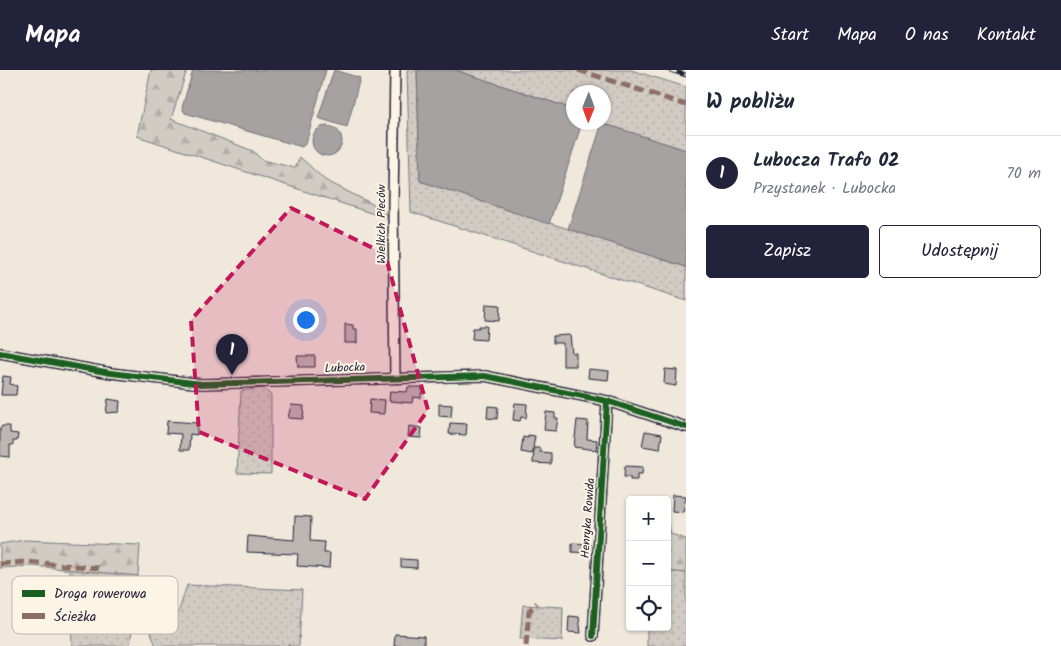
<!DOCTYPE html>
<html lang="pl">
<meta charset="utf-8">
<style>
:root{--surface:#fff;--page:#f6f6f7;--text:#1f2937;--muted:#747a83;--line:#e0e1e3;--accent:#22223b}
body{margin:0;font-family:Kalam,sans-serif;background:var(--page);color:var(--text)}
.controls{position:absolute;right:15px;bottom:15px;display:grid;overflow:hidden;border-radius:5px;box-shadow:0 1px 4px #0004}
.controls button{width:45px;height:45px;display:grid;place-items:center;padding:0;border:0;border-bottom:1px solid var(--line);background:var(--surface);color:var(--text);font:25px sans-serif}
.compass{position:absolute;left:566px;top:15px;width:45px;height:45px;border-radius:50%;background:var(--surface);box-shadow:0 1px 4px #0004;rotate:181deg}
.you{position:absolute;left:305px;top:249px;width:18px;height:18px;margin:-12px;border:4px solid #fff;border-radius:50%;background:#1a73e8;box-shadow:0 0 0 8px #1a73e833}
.badge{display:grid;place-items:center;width:32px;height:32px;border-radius:50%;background:var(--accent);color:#fff;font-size:16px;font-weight:700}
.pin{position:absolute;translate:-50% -41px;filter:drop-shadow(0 1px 2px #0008)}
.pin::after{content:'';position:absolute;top:26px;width:18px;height:15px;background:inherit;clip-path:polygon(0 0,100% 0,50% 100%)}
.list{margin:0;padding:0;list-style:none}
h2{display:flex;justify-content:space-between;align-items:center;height:65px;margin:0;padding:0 20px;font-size:21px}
h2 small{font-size:16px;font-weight:400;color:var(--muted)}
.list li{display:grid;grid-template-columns:32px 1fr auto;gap:15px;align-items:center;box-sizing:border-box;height:75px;padding:0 20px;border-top:1px solid var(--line)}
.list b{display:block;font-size:19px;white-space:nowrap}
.list p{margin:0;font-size:16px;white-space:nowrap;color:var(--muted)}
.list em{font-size:16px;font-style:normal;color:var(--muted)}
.actions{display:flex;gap:10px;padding:15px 20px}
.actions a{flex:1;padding:11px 0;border:1px solid var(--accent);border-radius:5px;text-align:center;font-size:18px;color:var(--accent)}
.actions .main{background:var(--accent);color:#fff}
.icon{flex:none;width:28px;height:28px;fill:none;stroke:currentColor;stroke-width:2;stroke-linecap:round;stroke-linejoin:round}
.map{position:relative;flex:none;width:686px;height:576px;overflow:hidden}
header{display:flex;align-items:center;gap:30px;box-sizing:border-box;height:70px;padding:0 25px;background:var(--accent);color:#fff}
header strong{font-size:24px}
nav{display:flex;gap:28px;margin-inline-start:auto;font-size:18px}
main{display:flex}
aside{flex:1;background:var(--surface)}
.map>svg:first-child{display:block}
.grass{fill:url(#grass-dots);stroke:#7a767f}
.forest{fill:url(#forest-firs);stroke:#7a767f}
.water{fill:#a6a2a2;stroke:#716f79}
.building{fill:#bcb7b3;stroke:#22223b}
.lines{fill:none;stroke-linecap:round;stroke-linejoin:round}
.minor-casing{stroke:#22223b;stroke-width:12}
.minor{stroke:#fcf5e5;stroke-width:9}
.rail-casing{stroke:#22223b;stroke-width:4.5}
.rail{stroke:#fcf5e5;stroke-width:2.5;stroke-dasharray:8;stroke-linecap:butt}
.quiet{stroke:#8d6e63;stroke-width:5;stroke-dasharray:10 5;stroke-linecap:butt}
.cycleway-casing{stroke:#fcf5e5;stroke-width:9}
.cycleway{stroke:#1b5e20;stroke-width:6}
.marked{fill:#c2185b;fill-opacity:0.2;stroke:#c2185b;stroke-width:4;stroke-dasharray:10 6;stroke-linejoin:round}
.labels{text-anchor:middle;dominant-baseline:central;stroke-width:4;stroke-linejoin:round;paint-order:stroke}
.street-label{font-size:12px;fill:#22223b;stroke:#fcf5e5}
.key{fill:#fcf5e5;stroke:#bbb6b2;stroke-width:1}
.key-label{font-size:14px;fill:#22223b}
</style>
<header>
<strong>Mapa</strong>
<nav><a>Start</a><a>Mapa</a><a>O nas</a><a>Kontakt</a></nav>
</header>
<main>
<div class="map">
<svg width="686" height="576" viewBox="0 0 686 576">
<defs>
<pattern id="grass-dots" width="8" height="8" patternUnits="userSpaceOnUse" patternTransform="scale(1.25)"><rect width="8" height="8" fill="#d1cbc3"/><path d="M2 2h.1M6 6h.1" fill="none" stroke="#b3aea8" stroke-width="1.8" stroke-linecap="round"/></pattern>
<pattern id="forest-firs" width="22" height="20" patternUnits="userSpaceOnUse" patternTransform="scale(1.25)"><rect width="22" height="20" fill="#d1cbc3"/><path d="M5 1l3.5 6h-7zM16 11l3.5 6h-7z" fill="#b3aea8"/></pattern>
</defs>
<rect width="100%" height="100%" fill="#efe8db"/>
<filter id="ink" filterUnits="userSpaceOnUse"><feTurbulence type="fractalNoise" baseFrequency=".02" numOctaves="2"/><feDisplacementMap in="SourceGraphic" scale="10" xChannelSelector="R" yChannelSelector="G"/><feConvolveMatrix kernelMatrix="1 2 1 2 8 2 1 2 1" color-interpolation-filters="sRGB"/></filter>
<g filter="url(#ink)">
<!-- grass -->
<g class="grass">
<polygon points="407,0 417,0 420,111 686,197 686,231 411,142"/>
<polygon points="455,0 631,0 686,17 686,80 601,53 604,52 604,22 574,22 573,39"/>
<polygon points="263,318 271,325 271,404 237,403 241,321"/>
<polygon points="70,499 138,506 130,576 72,576"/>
<polygon points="667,501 686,503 686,576 647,576 647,557 667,557"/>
<polygon points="187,515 302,520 299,576 156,576 149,557 176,550"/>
<polygon points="523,535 563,537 562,571 520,569"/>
</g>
<!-- forest -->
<g class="forest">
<polygon points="151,0 187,0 171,49 253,81 262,90 295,98 300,87 325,110 386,141 386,148 137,66"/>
<polygon points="667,455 669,455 671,464 686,469 686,503 667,501"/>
<polygon points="25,470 140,475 138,506 32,496 0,498 0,474"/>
</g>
<!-- water -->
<g class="water">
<polygon points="193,0 326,0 306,73 302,77 185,43 182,38"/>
<polygon points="334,0 360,8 347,57 318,48"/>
<polygon points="417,0 455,0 573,39 574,52 582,53 549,154 420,111"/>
<polygon points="602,53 686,80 686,197 568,159"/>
<circle cx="327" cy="71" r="15"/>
</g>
<!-- building -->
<g class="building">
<polygon points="486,234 500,235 499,251 485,250"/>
<polygon points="345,254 353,255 353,259 357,259 357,273 345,273"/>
<polygon points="479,256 487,256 486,270 472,269 473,258 479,258"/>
<polygon points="570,265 572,283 576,283 576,296 563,296 563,273 553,273 553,266"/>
<polygon points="297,286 315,286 315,297 298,297"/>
<polygon points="589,299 609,301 608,310 588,308"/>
<polygon points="665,299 677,300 676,316 664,314"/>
<polygon points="3,306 11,307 10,314 17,316 16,325 1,325"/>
<polygon points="408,317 422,317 421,328 413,327 412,333 389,331 390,321 407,322"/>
<polygon points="108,329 120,331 119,342 106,343"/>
<polygon points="370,329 385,330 384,344 369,343"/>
<polygon points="515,333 527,334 526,348 521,347 520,351 513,350"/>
<polygon points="439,334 452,335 451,347 439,346"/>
<polygon points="291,335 304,336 303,349 288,348"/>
<polygon points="488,336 498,337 497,349 487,348"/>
<polygon points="546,342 555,343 555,348 558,348 556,361 544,360"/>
<polygon points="577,350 588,351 587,369 597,370 596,380 574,377"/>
<polygon points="167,351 197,353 197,365 190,364 189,380 180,380 181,364 166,363"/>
<polygon points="450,353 467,354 466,365 449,364"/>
<polygon points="2,356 10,356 10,363 18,364 17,371 13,371 13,375 10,375 10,387 0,386 0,359"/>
<polygon points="409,356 422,358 421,368 408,367"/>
<polygon points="645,361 662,364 660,379 642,376"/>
<polygon points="528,365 535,366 532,384 521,382 523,367 528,368"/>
<polygon points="534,378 540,378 540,382 551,383 551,394 533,393"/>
<polygon points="625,396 643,397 642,404 637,404 637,410 630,410 630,407 624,407"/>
<polygon points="673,425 686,426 683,442 672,441"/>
<polygon points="295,446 311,447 310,471 325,472 324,483 330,483 329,498 297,496 298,484 247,482 248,466 294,470"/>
<polygon points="572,473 590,474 589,483 572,482"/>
<polygon points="401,489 417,490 417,498 401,497"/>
<polygon points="569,546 579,547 581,563 568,562"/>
<polygon points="395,564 424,566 424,576 394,576"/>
</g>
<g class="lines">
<!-- minor casing -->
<g class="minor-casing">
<g id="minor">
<polyline points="0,283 111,303 202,314 485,306 607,331 686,357"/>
<polyline points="395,307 393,135 395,0"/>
<polyline points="593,566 607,331"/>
</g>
</g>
<!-- minor -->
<use href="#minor" class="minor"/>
<!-- rail casing -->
<g class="rail-casing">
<polyline id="rail" points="669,0 686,5"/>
</g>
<!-- rail -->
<use href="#rail" class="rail"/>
<!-- quiet -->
<g class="quiet">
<polyline points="578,0 686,35"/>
<polyline points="0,494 26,492 99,498"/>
<polyline points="287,575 288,576"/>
<polyline points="526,576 529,541 537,533"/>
</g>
<!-- cycleway casing -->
<g class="cycleway-casing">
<g id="cycleway">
<polyline points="0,283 111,303 202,314 485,306 607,331 686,357"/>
<polyline points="593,566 607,331"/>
</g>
</g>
<!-- cycleway -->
<use href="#cycleway" class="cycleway"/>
</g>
</g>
<!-- marked area -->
<path class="marked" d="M291,138L385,184L428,340L365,429L199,362L191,250Z"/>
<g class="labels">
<!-- street labels -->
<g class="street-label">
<text transform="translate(381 154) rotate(-90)">Wielkich Pieców</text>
<text transform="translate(345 298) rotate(-2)">Lubocka</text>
<text transform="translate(588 448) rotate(-86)">Henryka Rowida</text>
</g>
</g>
<!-- legend -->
<rect x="12" y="506" width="166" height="58" rx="8" class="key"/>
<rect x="22" y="520" width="23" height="7" fill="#1b5e20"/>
<rect x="22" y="543" width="23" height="6" fill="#8d6e63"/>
<g class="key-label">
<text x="54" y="528">Droga rowerowa</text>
<text x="54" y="551">Ścieżka</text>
</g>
</svg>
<div class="controls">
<button>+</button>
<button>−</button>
<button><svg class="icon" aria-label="locate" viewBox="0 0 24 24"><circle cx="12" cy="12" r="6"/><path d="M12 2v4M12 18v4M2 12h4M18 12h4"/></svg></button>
</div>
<svg class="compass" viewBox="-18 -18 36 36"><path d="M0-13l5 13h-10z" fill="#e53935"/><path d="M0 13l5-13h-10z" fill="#747a83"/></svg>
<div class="you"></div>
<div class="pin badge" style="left:232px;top:305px">1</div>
</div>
<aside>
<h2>W pobliżu<small></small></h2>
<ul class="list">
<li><span class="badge">1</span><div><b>Lubocza Trafo 02</b><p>Przystanek · Lubocka</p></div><em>70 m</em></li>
</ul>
<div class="actions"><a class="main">Zapisz</a><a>Udostępnij</a></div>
</aside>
</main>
